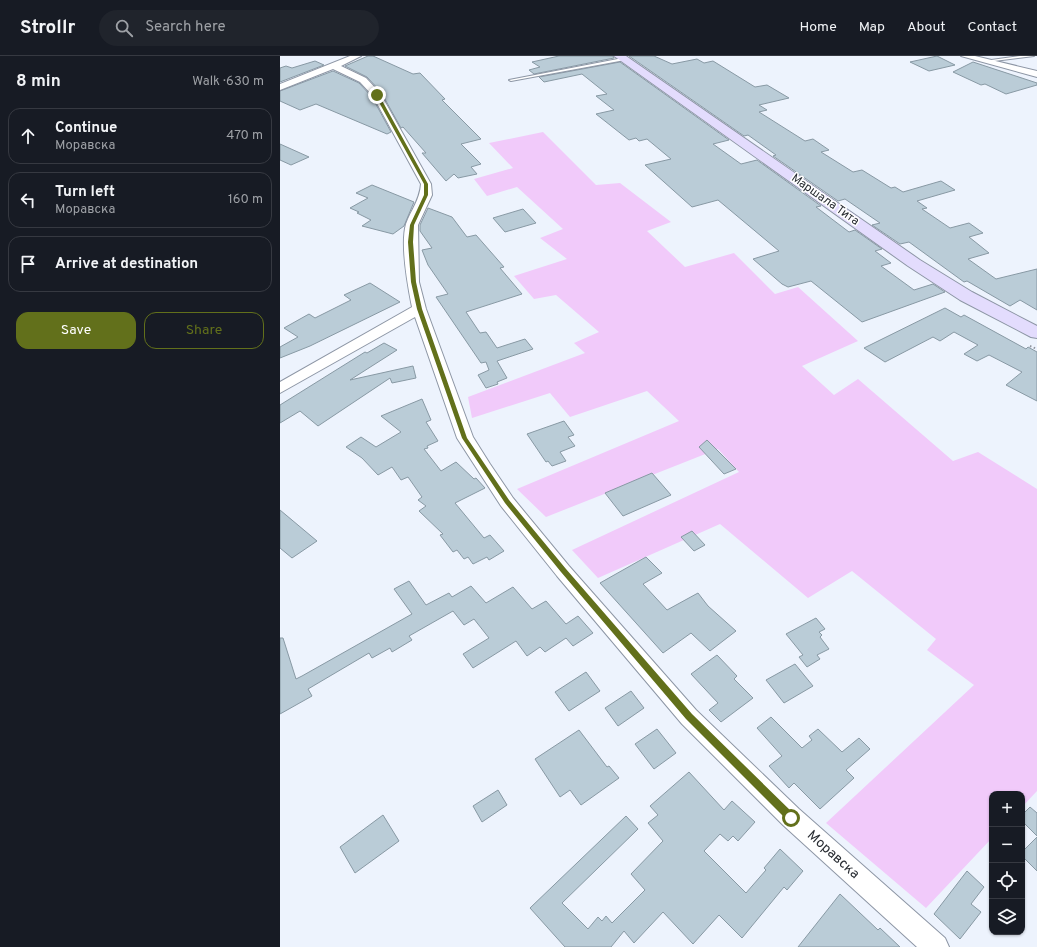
<!DOCTYPE html>
<meta charset="utf-8">
<style>
:root{--surface:#171b24;--page:#20242c;--text:#f1f3f6;--muted:#9ea1a6;--line:#363941;--accent:#62701b}
body{margin:0;font-family:Overpass,sans-serif;background:var(--page);color:var(--text)}
.controls{position:absolute;right:12px;bottom:12px;display:grid;overflow:hidden;border-radius:8px;box-shadow:0 1px 3px #0004}
.controls button{width:36px;height:36px;display:grid;place-items:center;padding:0;border:0;border-bottom:1px solid var(--line);background:var(--surface);color:var(--text);font:20px sans-serif}
.stop{position:absolute;width:12px;height:12px;margin:-9px;border:3px solid #62701b;border-radius:50%;background:#fff}
.stop.end{background:#62701b;border-color:#fff;box-shadow:0 1px 4px #0008}
.list{margin:0;padding:0;list-style:none}
h2{display:flex;justify-content:space-between;align-items:center;height:52px;margin:0;padding:0 16px;font-size:17px}
h2 small{font-size:13px;font-weight:400;color:var(--muted)}
.list li{display:grid;grid-template-columns:26px 1fr auto;gap:12px;align-items:center;box-sizing:border-box;height:56px;margin:0 8px 8px;padding:0 8px;border:1px solid var(--line);border-radius:12px}
.list b{display:block;font-size:15px;white-space:nowrap}
.list p{margin:0;font-size:13px;white-space:nowrap;color:var(--muted)}
.list em{font-size:13px;font-style:normal;color:var(--muted)}
.actions{display:flex;gap:8px;padding:12px 16px}
.actions a{flex:1;padding:9px 0;border:1px solid var(--accent);border-radius:12px;text-align:center;font-size:14px;color:var(--accent)}
.actions .main{background:var(--accent);color:#fff}
.icon{flex:none;width:22px;height:22px;fill:none;stroke:currentColor;stroke-width:2;stroke-linecap:round;stroke-linejoin:round}
.map{position:relative;flex:none;width:757px;height:891px;overflow:hidden}
header{display:flex;align-items:center;gap:24px;box-sizing:border-box;height:56px;padding:0 20px;background:var(--surface);border-bottom:1px solid var(--line)}
header strong{font-size:19px}
nav{display:flex;gap:22px;margin-inline-start:auto;font-size:14px}
.search{width:280px;height:36px;background:var(--page);display:flex;align-items:center;gap:10px;box-sizing:border-box;padding:0 14px;border-radius:22px;color:var(--muted);font-size:15px}
main{display:flex}
aside{flex:1;background:var(--surface)}
.map>svg:first-child{display:block}
.green{fill:#f1cafa}
.building{fill:#baccd7;stroke:#8899a4}
.lines{fill:none;stroke-linecap:round;stroke-linejoin:round}
.service-casing{stroke:#8d96a5;stroke-width:2}
.minor-casing{stroke:#8d96a5;stroke-width:2}
.secondary-casing{stroke:#8d96a5;stroke-width:2}
.path{stroke:#8f949d;stroke-width:2;stroke-dasharray:1.5 2.5;stroke-linecap:butt}
.service{fill:#fff;fill-rule:evenodd}
.minor{fill:#fff;fill-rule:evenodd}
.secondary{fill:#e3dcfd;fill-rule:evenodd}
.route{fill:#62701b}
.labels{text-anchor:middle;dominant-baseline:central;stroke-width:3;stroke-linejoin:round;paint-order:stroke}
.far-street-label{font-size:12px;fill:#292d33;stroke:#fff}
.street-label{font-size:14px;fill:#292d33;stroke:#fff}
</style>
<header>
<strong>Strollr</strong>
<div class="search"><svg class="icon" aria-label="search" viewBox="0 0 24 24"><circle cx="10" cy="10" r="6"/><path d="M15 15l6 6"/></svg>Search here</div>
<nav><a>Home</a><a>Map</a><a>About</a><a>Contact</a></nav>
</header>
<main>
<aside>
<h2>8 min<small>Walk · 630 m</small></h2>
<ul class="list">
<li><svg class="icon" aria-label="ahead" viewBox="0 0 24 24"><path d="M12 20V5M6 11l6-6 6 6"/></svg><div><b>Continue</b><p>Моравска</p></div><em>470 m</em></li>
<li><svg class="icon" aria-label="left" viewBox="0 0 24 24"><path d="M17 20v-9H6M10 6l-5 5 5 5"/></svg><div><b>Turn left</b><p>Моравска</p></div><em>160 m</em></li>
<li><svg class="icon" aria-label="arrive" viewBox="0 0 24 24"><path d="M6 21V4h12l-3 4 3 4H6"/></svg><div><b>Arrive at destination</b></div></li>
</ul>
<div class="actions"><a class="main">Save</a><a>Share</a></div>
</aside>
<div class="map">
<svg width="757" height="891" viewBox="0 0 757 891">
<rect width="100%" height="100%" fill="#edf3fd"/>
<!-- green -->
<polygon class="green" points="263,76 316,129 340,127 391,166 367,175 405,211 454,197 495,238 518,231 578,285 522,310 554,339 578,323 673,405 698,396 757,433 757,735 742,751 742,738 712,738 712,782 646,852 546,767 694,629 647,594 656,583 572,515 528,542 440,468 318,522 292,494 459,416 438,393 266,461 237,433 399,365 367,335 290,361 270,337 192,362 188,341 305,297 294,287 319,276 276,239 254,243 234,220 287,203 260,182 283,173 237,131 207,140 194,123 233,112 209,87"/>
<!-- building -->
<g class="building">
<polygon points="88,0 93,0 133,18 140,17 165,43 162,44 201,83 181,88 201,108 191,111 197,118 178,122 174,118 166,125 142,97 146,97 123,71 121,72 101,36 87,21 65,10"/>
<polygon points="279,0 333,0 334,2 254,18 249,14 260,11 252,6"/>
<polygon points="349,0 374,0 392,8 417,3 424,7 433,5 475,31 487,29 509,42 479,49 487,54 479,56 525,85 533,83 549,94 541,96 573,116 582,114 611,132 615,131 623,136 661,125 675,134 637,145 647,152 642,153 670,172 689,167 703,177 689,181 709,197 688,203 716,223 757,213 757,254 740,244 730,250 687,225 684,226 629,186 620,188 592,169 600,167 565,143 558,145 493,100 496,99 468,79 464,80"/>
<polygon points="657,0 675,9 649,15 630,6"/>
<polygon points="35,5 44,9 0,26 0,12 6,10 12,12"/>
<polygon points="340,6 449,84 433,88 461,108 477,104 541,150 536,151 569,176 575,174 602,193 595,195 611,207 601,210 634,234 653,228 665,236 582,266 531,225 508,231 502,228 473,203 499,195 438,144 412,151 365,109 391,103 367,83 359,85 356,82 349,84 316,58 334,54 316,40 327,38 302,18 264,26 259,21"/>
<polygon points="693,6 757,27 757,29 726,38 705,28 701,29 673,16"/>
<polygon points="53,15 79,27 92,41 111,76 107,78 36,48 20,54 0,45 0,35"/>
<polygon points="0,88 29,101 11,109 0,104"/>
<polygon points="92,129 134,146 124,170 113,178 82,170 91,164 77,157 79,156 70,152 88,142 76,137"/>
<polygon points="148,152 172,161 187,181 196,179 224,211 220,212 242,238 186,256 200,277 206,276 217,292 245,283 253,293 217,305 227,322 217,326 218,328 206,332 198,319 209,314 206,306 201,307 156,241 168,238 148,209 142,194 152,192 140,175 140,169"/>
<polygon points="243,153 256,167 225,176 213,162"/>
<polygon points="90,227 120,246 30,290 0,302 0,291 18,281 4,272 29,258 35,262 71,244 64,239"/>
<polygon points="665,252 681,261 684,259 746,293 748,291 757,296 757,345 726,329 742,316 709,299 697,305 684,298 698,289 674,276 660,285 653,281 605,306 584,292"/>
<polygon points="104,287 117,294 70,324 133,310 136,322 112,327 110,322 38,370 20,355 0,367 0,349 85,296 87,297"/>
<polygon points="142,343 151,364 146,366 158,385 147,390 148,392 144,393 161,415 176,406 194,423 196,422 205,432 175,447 204,482 210,479 224,495 209,504 207,501 193,508 188,501 184,503 177,494 173,496 160,479 163,478 139,455 146,450 138,444 142,441 128,421 121,424 112,411 98,419 82,402 66,391 81,381 96,391 121,376 101,360"/>
<polygon points="284,365 294,379 288,381 295,390 280,396 286,405 272,410 268,405 266,406 247,378"/>
<polygon points="427,384 456,413 444,418 419,391"/>
<polygon points="372,417 391,439 343,460 325,437"/>
<polygon points="0,454 37,485 12,502 0,492"/>
<polygon points="412,475 425,489 414,495 401,481"/>
<polygon points="366,501 382,517 363,528 387,554 418,537 428,550 456,575 430,595 411,577 383,597 320,527"/>
<polygon points="129,525 146,549 169,537 172,541 191,530 206,547 233,531 252,553 266,545 286,568 298,560 313,577 293,590 286,582 265,596 260,591 247,600 236,585 193,612 183,598 209,582 194,563 184,569 173,555 129,580 132,584 112,596 110,592 92,602 89,597 28,633 32,640 0,658 0,582 3,582 16,623 22,620 132,558 114,533"/>
<polygon points="536,562 545,573 539,576 542,579 540,581 549,593 537,599 540,603 527,611 519,601 523,599 506,578"/>
<polygon points="437,599 457,620 454,623 473,642 441,666 429,654 438,647 411,618"/>
<polygon points="515,608 533,630 504,647 486,624"/>
<polygon points="306,616 320,635 289,655 275,636"/>
<polygon points="351,635 364,652 338,670 325,652"/>
<polygon points="491,661 522,692 532,684 529,680 538,673 562,696 579,682 590,693 566,714 574,722 540,753 514,727 509,732 489,710 502,700 477,672"/>
<polygon points="377,673 396,697 374,713 355,688"/>
<polygon points="299,674 327,711 329,710 339,722 301,749 290,734 280,741 255,703"/>
<polygon points="409,716 444,754 452,745 475,766 458,785 453,780 448,785 440,778 424,795 466,837 486,814 484,812 500,793 523,815 507,834 504,831 462,882 439,859 413,888 383,856 354,887 344,875 331,891 285,891 250,852 346,760 358,773 282,847 308,873 318,861 322,865 326,860 332,867 365,834 351,818 383,785 368,767 378,759 370,750"/>
<polygon points="218,734 227,749 202,766 193,750"/>
<polygon points="750,751 757,757 757,780 742,765 742,759"/>
<polygon points="103,759 119,785 75,817 60,791"/>
<polygon points="757,781 757,815 742,800 742,796"/>
<polygon points="687,815 704,831 691,848 701,856 680,883 654,858"/>
<polygon points="560,838 598,874 600,872 620,891 518,891"/>
</g>
<g class="lines">
<!-- service casing -->
<g class="service-casing">
<g id="service">
<polygon points="740,0 754,0 706,6 704,5"/>
<polygon points="343,2 345,4 231,25 229,24"/>
</g>
</g>
<!-- minor casing -->
<g class="minor-casing">
<g id="minor">
<path d="M70,0H81L61,10L86,22L100,37L151,128L152,139L138,169L139,226L146,253L193,381L210,408L233,442L289,510L416,654L519,753L665,882L669,891H637L503,769L402,668L277,520L221,450L177,382L135,261L0,337V326L132,251C128,231 120,189 126,168C131,154 140,144 141,128L93,40L80,26L53,13L0,34V28Z"/>
<polygon points="681,0 695,0 757,15 757,21"/>
</g>
</g>
<!-- secondary casing -->
<g class="secondary-casing">
<polygon id="secondary" points="334,0 346,0 640,204 692,236 757,270 757,282 751,281 680,244 628,210"/>
</g>
<!-- path -->
<polyline class="path" points="750,290 757,293"/>
<!-- service -->
<use href="#service" class="service"/>
<!-- minor -->
<use href="#minor" class="minor"/>
<!-- secondary -->
<use href="#secondary" class="secondary"/>
</g>
<!-- route -->
<polygon class="route" points="95,39 99,39 148,128 148,139 134,169 133,186 136,226 142,253 187,382 229,444 286,513 412,658 514,758 514,765 508,765 406,663 281,516 225,447 182,382 137,253 131,226 128,186 130,169 144,139 144,128"/>
<g class="labels">
<!-- far-street labels -->
<g class="far-street-label">
<text transform="translate(545 144) rotate(35)">Маршала Тита</text>
</g>
<!-- street labels -->
<g class="street-label">
<text transform="translate(553 799) rotate(42)">Моравска</text>
</g>
</g>
</svg>
<div class="controls">
<button>+</button>
<button>−</button>
<button><svg class="icon" aria-label="locate" viewBox="0 0 24 24"><circle cx="12" cy="12" r="6"/><path d="M12 2v4M12 18v4M2 12h4M18 12h4"/></svg></button>
<button><svg class="icon" aria-label="layers" viewBox="0 0 24 24"><path d="M12 4l9 5-9 5-9-5zM3 14l9 5 9-5"/></svg></button>
</div>
<div class="stop" style="left:511px;top:762px"></div>
<div class="stop end" style="left:97px;top:39px"></div>
</div>
</main>
